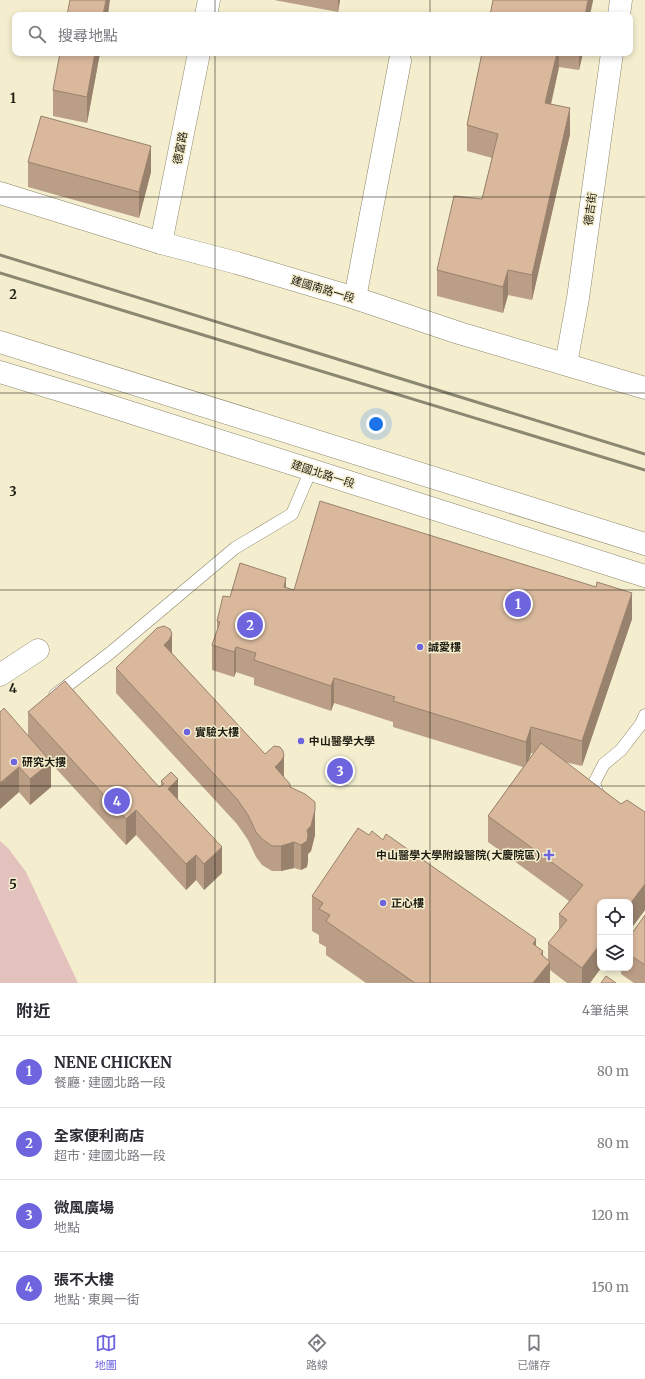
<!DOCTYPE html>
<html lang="zh-TW">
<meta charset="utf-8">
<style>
:root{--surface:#fff;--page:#f7f7f7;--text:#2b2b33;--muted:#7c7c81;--line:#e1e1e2;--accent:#6d64de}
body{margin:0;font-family:Merriweather,"Noto Sans TC",serif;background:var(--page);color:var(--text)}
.controls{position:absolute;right:12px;bottom:12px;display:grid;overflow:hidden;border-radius:8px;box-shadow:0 2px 6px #0003}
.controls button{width:36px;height:36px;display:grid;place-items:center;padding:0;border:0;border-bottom:1px solid var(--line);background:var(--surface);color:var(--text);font:20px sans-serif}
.you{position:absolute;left:376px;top:424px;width:14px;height:14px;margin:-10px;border:3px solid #fff;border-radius:50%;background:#1a73e8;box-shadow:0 0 0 6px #1a73e833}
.badge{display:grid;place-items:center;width:26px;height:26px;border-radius:50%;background:var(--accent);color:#fff;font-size:13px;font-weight:700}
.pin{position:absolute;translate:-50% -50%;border:2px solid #fff;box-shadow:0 1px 4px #0006}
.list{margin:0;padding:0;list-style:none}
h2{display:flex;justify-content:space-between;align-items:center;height:52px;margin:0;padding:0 16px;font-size:17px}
h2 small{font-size:13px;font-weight:400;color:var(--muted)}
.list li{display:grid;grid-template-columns:26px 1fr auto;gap:12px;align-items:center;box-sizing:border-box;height:72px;padding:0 16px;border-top:1px solid var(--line)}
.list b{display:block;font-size:15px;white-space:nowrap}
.list p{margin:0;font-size:13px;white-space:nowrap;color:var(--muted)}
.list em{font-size:13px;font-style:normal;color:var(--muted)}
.icon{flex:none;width:22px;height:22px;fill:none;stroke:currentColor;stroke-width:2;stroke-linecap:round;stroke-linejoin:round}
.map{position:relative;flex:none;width:645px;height:983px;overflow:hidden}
.search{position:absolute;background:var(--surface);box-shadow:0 2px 6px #0003;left:12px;right:12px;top:12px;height:44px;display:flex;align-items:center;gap:10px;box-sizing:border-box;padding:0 14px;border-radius:8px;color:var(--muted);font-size:15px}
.sheet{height:340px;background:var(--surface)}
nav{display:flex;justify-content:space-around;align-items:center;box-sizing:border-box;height:56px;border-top:1px solid var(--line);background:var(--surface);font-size:11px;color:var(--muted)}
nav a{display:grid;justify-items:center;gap:2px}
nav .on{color:var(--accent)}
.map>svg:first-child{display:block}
.green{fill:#e3c1bc}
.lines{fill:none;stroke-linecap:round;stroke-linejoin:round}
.service-casing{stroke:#8c866a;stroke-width:13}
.minor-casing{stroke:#8c866a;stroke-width:23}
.service{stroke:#fff;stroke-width:12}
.minor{stroke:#fff;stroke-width:22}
.rail{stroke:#8b8772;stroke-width:3}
.wall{fill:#bb9e86;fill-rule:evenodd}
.shaded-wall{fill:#98816d}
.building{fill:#d9b89c;stroke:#98816d}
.grid{fill:none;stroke:#1e1c11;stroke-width:1;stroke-opacity:0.55}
.poi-dot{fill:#6d64de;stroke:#f4eecf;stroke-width:1.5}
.labels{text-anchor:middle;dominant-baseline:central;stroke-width:3;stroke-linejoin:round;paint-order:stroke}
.street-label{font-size:11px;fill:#1e1c11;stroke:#f4eecf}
.poi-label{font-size:11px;font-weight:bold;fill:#1e1c11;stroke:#f4eecf;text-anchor:start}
.grid-label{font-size:13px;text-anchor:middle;font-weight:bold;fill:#1e1c11;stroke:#f4eecf;stroke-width:3;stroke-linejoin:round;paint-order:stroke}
</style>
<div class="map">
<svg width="645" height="983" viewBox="0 0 645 983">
<rect width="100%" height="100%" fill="#f4eecf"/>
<!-- green -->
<polygon class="green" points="0,841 8,848 26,872 78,983 0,983"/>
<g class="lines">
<!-- service casing -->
<g class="service-casing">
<g id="service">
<polyline points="55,695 110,653 235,548 292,514 311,470"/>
<polyline points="600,800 594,783 604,764 621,750 641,724 645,715"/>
</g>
</g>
<!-- minor casing -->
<g class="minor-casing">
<g id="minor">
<polyline points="206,15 209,0"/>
<polyline points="619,15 621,0"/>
<polyline points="0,193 161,243 237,263 355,298 459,333 645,388"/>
<polyline points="161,243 199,53"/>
<polyline points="355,298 400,61"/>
<polyline points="0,342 645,544"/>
<polyline points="566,364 578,298 612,53"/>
<polyline points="0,372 85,398 645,576"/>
<polyline points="0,675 38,650"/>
</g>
</g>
<!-- service -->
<use href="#service" class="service"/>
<!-- minor -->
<use href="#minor" class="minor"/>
<!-- rail -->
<g class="rail">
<polyline points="0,255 645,454"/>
<polyline points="0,273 645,470"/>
</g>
</g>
<!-- wall -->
<g class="wall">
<polygon points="274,0 340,0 338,12"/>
<polygon points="100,53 87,123 53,116 53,90"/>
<polygon points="482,53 583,53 579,70 559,67 551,105 570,134 532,300 508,295 503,313 437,296 437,270 482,199 492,158 467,151 467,125"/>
<polygon points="28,162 151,172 139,218 28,187"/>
<path d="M286,588L294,590L632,619L582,766L565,762L621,804L645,812V910L630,930V902L601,968L590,983H567L550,970V983H366L326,955V947L319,943V935L312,931V896L369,835L383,840L536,946L543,956L548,960V943L559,931V914L569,901L488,842V816L523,767L393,727V722L334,703L331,711L254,685V678L236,672L234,677L212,670V645L217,633V621L230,597ZM531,753H533L528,761Z"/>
<polygon points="172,653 284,777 290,787 315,835 311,851 308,854 308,860 307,867 301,870 294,868 281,871 272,871 262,865 256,857 248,840 237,824 116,693 116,668"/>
<polygon points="28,712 159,787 161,786 161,781 178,800 222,873 204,890 196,880 186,890 136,835 126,845 51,763 51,787 30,805 19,792 0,809 28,735"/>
<polygon points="645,915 645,983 634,983 621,974 621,968 630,968 630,936"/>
</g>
<!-- shaded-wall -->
<g class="shaded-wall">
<polygon points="106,0 110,0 108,15 103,15"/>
<polygon points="338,0 340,0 338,12"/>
<polygon points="588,0 593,0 593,1 590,15 585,15"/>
<polygon points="95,53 100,53 87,123 87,97"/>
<polygon points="557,53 559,53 559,67 545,129 545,103"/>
<polygon points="579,53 583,53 579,70"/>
<polygon points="570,108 570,134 532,300 532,275"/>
<polygon points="151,146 151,172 139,218 139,192"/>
<polygon points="508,270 508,295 503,313 503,287"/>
<polygon points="286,578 286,603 284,587"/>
<polygon points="632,593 632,619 582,766 582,741"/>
<polygon points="172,634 172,659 164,645"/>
<polygon points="236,647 236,672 234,677 234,652"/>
<polygon points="334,678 334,703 331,711 331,686"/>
<polygon points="531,727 531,753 526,768 526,742"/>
<polygon points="284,756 284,781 275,767"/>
<polygon points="51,762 51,787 30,805 30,779"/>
<polygon points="19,767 19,792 0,809 0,783"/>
<polygon points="178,779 178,804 168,789"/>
<polygon points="136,810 136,835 126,845 126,819"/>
<polygon points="315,810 315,835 311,851 308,854 308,860 307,867 301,870 301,845"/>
<polygon points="294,842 294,868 281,871 281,846"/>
<polygon points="222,847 222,873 204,890 204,864"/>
<polygon points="196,855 196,880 186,890 186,864"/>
<polygon points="645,884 645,910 630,930 630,904"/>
<polygon points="536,939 536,973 533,944"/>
<polygon points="600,944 600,968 601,968 590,983 582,983 582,968"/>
<polygon points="543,951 543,971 550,962 550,983 533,983 541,954"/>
</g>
<!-- building -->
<g class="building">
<polygon points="70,0 106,0 103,15 67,15"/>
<polygon points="493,0 588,0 585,15 490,15"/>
<polygon points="60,53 95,53 87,97 53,90"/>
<polygon points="482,53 557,53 545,103 570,108 532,275 508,270 503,287 437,270 454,196 482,199 498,134 467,125"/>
<polygon points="41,116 151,146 139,192 28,162"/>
<polygon points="320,501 596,587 597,582 632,593 582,741 531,727 526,742 393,701 395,697 334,678 331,686 254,660 256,653 236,647 234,652 212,645 220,622 217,621 223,596 230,597 240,563 286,578 284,587 294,590"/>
<polygon points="164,626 170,629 172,634 169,640 164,645 265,754 274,746 280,747 283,751 284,756 281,761 275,767 290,784 290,787 305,794 315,802 315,810 311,826 307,830 308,835 307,841 301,845 294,842 281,846 272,846 262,839 256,832 248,815 237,799 116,668 157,628"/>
<polygon points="65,681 159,787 164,784 161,781 171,772 178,779 168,789 222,847 204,864 196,855 186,864 136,810 126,819 28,712"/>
<polygon points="4,708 51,762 30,779 19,767 0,783 0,712"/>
<polygon points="541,743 621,804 627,800 645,812 645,884 630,904 630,902 600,902 600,944 582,968 548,943 567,920 559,914 583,885 488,816"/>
<polygon points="358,828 369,835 372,831 383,840 386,834 536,939 533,944 543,951 541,954 550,962 533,983 415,983 326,921 330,915 319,909 323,903 312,896"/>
<polygon points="645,915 645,965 630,955 630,936"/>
<polygon points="606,976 616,983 601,983"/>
</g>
<!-- grid -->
<path class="grid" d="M215,0V15M430,0V15M215,53V983M430,53V983M0,197H645M0,393H645M0,590H645M0,786H645"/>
<!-- markers -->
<g class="poi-dot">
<circle cx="420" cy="647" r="4"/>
<circle cx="187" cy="732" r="4"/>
<circle cx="301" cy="741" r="4"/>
<circle cx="14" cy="762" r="4"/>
<path d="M547 849h4v4h4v4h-4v4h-4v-4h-4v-4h4z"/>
<circle cx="383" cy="903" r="4"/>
</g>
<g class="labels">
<!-- street labels -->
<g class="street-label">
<text transform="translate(180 148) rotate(-79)">德富路</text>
<text transform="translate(590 209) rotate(-82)">德吉街</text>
<text transform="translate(323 289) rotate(17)">建國南路一段</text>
<text transform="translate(323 474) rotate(18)">建國北路一段</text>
</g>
<!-- poi labels -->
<g class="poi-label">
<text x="428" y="647">誠愛樓</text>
<text x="195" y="732">實驗大樓</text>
<text x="309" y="741">中山醫學大學</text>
<text x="22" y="762">研究大摟</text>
<text x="540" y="855" text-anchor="end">中山醫學大學附設醫院(大慶院區)</text>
<text x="391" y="903">正心樓</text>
</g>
</g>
<g class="grid-label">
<text x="13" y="103">1</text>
<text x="13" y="299">2</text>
<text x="13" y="496">3</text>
<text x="13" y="693">4</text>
<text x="13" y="889">5</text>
</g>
</svg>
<div class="controls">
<button><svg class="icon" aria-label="locate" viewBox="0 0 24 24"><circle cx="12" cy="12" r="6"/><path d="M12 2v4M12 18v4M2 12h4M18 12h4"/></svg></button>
<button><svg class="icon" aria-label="layers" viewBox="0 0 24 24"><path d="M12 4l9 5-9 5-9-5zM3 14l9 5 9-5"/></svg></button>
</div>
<div class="you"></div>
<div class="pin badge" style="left:518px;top:604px">1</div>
<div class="pin badge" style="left:250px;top:625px">2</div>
<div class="pin badge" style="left:340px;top:771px">3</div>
<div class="pin badge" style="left:117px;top:801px">4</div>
<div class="search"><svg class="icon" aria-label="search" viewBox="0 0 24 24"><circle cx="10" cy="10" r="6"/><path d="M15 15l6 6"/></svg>搜尋地點</div>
</div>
<section class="sheet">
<h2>附近<small>4筆結果</small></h2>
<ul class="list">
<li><span class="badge">1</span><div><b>NENE CHICKEN</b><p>餐廳 · 建國北路一段</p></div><em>80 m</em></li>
<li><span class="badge">2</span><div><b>全家便利商店</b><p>超市 · 建國北路一段</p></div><em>80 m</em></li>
<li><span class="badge">3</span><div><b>微風廣場</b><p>地點</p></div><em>120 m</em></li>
<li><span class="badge">4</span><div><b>張不大樓</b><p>地點 · 東興一街</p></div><em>150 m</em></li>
</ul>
</section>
<nav>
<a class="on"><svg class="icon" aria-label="map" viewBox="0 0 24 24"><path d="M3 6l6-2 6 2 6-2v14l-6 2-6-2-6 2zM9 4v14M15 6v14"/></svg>地圖</a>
<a><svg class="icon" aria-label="directions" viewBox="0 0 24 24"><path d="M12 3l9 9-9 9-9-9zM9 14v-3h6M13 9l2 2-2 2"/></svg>路線</a>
<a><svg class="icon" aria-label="saved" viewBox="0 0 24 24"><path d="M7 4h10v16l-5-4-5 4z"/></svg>已儲存</a>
</nav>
